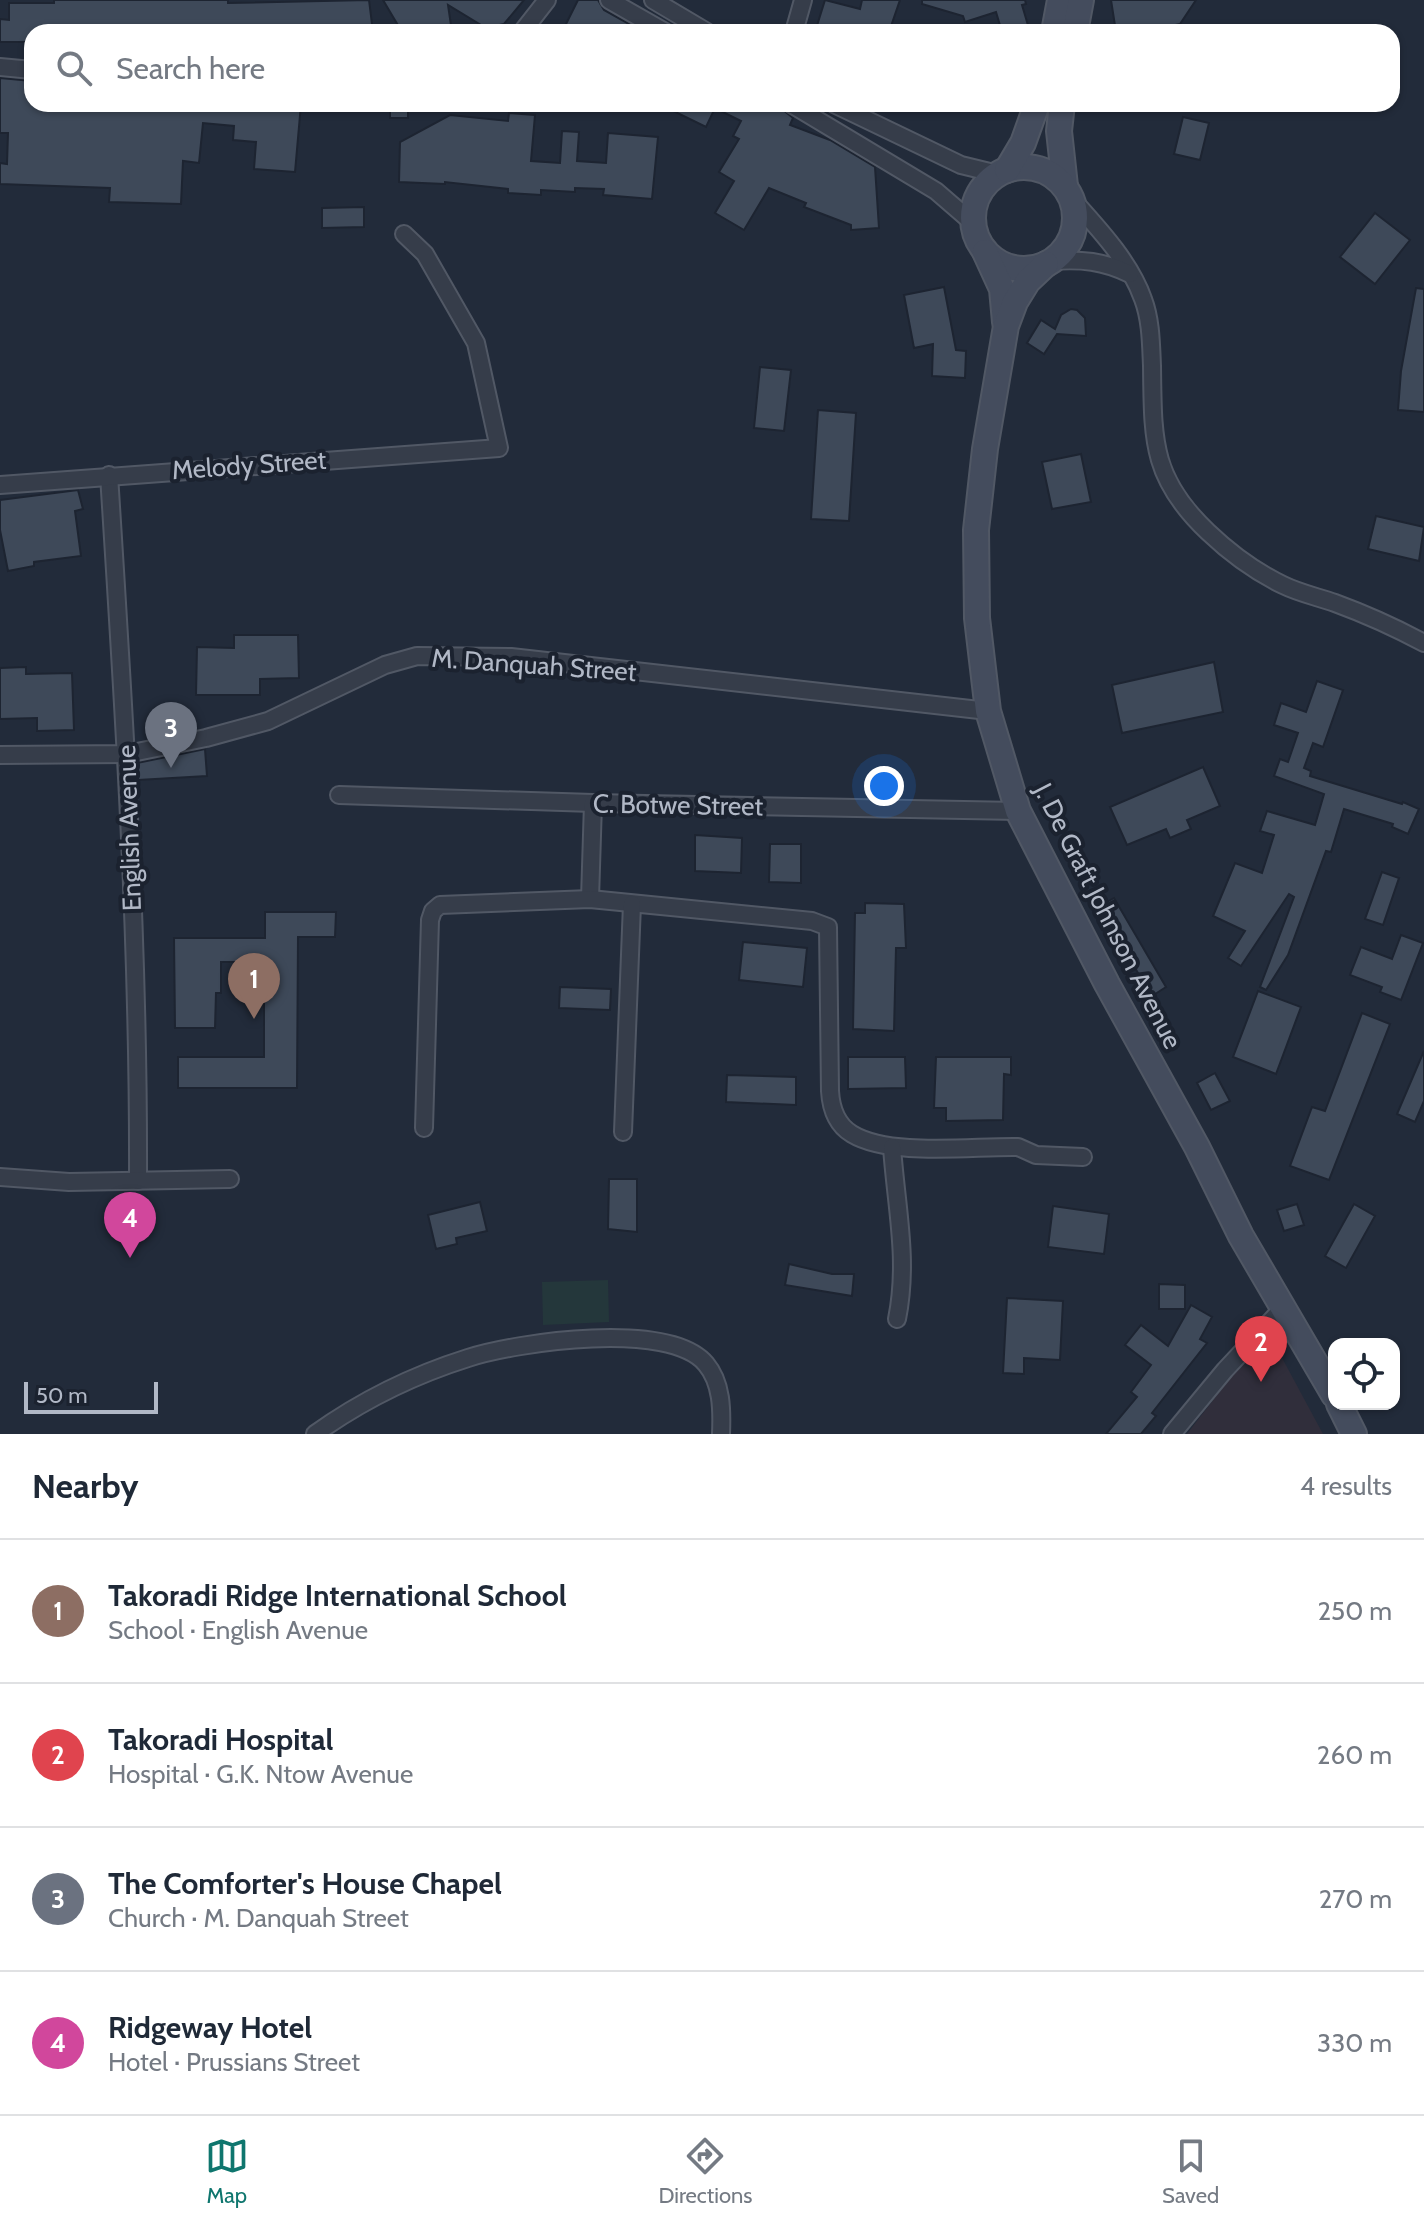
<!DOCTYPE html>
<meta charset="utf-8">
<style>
:root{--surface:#fff;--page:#f6f6f7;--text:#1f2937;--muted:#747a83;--line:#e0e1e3;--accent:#0f766e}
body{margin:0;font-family:Cabin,sans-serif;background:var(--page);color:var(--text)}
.controls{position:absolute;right:24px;bottom:24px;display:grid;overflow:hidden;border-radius:16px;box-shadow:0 2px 6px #0004}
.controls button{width:72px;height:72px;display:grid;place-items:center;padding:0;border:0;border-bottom:2px solid var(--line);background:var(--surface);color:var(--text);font:40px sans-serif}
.scale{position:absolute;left:24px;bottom:20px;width:134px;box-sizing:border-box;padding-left:8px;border:4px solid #b1b8c6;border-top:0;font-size:22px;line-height:28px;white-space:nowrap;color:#b1b8c6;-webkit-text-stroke:6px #1b222f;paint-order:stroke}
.you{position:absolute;left:884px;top:786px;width:28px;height:28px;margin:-20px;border:6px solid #fff;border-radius:50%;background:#1a73e8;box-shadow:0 0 0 12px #1a73e833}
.badge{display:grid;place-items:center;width:52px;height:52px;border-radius:50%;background:var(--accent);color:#fff;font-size:26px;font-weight:700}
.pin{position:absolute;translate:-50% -66px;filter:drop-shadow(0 2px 4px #0008)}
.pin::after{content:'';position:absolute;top:42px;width:28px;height:24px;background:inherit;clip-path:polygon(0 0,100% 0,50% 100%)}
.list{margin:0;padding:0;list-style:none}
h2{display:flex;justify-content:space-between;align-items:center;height:104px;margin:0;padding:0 32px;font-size:34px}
h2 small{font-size:26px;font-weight:400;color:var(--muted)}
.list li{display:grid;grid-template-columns:52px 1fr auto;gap:24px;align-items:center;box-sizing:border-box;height:144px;padding:0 32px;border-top:2px solid var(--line)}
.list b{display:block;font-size:30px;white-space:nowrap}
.list p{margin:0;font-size:26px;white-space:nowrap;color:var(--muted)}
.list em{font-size:26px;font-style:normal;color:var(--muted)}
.icon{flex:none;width:44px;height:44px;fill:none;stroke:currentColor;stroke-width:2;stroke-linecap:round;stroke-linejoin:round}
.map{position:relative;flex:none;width:1424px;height:1434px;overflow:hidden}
.search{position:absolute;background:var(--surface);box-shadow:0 2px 6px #0004;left:24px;right:24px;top:24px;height:88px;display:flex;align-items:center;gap:20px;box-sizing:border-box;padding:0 28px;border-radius:24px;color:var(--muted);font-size:30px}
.sheet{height:680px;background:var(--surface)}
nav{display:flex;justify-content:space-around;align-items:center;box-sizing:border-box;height:112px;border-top:2px solid var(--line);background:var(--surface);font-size:22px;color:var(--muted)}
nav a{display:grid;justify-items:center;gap:4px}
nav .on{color:var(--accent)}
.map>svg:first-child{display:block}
.medical{fill:#302e3b}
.green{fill:#24373b}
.building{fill:#3e4959;stroke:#1d2431;stroke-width:2}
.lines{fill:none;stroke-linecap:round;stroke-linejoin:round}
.street-casing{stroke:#515865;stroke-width:20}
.secondary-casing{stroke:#515865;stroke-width:28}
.street{stroke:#363d4a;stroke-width:16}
.secondary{stroke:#444c5d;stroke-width:24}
.labels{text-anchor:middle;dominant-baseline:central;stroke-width:8;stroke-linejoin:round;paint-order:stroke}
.street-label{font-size:26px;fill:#b1b8c6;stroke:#1b222f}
</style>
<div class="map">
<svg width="1424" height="1434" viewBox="0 0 1424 1434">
<rect width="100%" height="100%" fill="#222b3a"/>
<!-- medical -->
<polygon class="medical" points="1267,1330 1323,1434 1187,1434"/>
<!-- green -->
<polygon class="green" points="608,1280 609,1322 543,1325 542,1282"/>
<!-- building -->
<g class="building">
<polygon points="54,0 228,0 228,3 369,0 373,32 32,32 32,42 0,42 0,19 9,20 9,3 54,3"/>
<polygon points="383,0 524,0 504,24 486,28 448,5 452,32 402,32"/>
<polygon points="578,0 598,0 604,10 643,32 562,32"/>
<polygon points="825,0 860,9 862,0 900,0 889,32 815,32"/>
<polygon points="922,0 1025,0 1026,4 1022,5 1030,32 1002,32 996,12 965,22 963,16 922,4"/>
<polygon points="1111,0 1196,0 1180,24 1143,32 1116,32"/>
<polygon points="0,78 32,81 32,104 301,104 295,172 254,169 256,142 233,140 234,126 203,123 199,163 183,161 181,204 109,202 110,188 0,184 0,163 7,164 8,133 0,133"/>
<rect x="390" y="104" width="18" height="14"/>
<polygon points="659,104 774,104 781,108 793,118 790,125 830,140 875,167 879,228 851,230 851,225 804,207 806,203 769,188 744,230 715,213 734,181 719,172 739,139 733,136 741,121 715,108 706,127"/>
<polygon points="509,113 535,115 531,161 560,163 562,131 579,132 577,161 606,163 608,133 658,137 652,199 603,195 604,189 575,188 575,192 541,190 541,195 508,193 508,189 445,182 445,184 399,182 400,142 450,115 508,121"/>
<polygon points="1183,117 1209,123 1200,160 1174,154"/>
<polygon points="364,207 364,227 322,228 322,208"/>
<polygon points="1375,213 1410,240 1375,284 1340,257"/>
<polygon points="944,287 956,350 966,351 965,378 932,376 933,344 914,348 904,295"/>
<polygon points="1416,288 1424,289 1424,412 1398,410 1401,371"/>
<polygon points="1071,309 1077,310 1085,318 1086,336 1057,334 1044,354 1027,343 1041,320 1055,329 1061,315"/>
<polygon points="760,367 791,370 784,431 754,428"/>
<polygon points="818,410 856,413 849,521 811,519"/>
<polygon points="1081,454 1091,502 1052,509 1042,462"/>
<polygon points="78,490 83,509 75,511 81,556 34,562 34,566 8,571 0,530 0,500"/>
<polygon points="1376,516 1424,527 1419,561 1368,549"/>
<polygon points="234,635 298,635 299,678 260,679 260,695 196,695 197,647 234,648"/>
<polygon points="1214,662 1223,712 1122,733 1112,685"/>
<polygon points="26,667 26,674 72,673 74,730 37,731 37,718 0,719 0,668"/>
<polygon points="1317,681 1343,690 1323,747 1313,743 1304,768 1311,771 1310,776 1402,804 1403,802 1419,809 1408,834 1392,827 1393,824 1344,809 1331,852 1326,851 1288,955 1266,990 1260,987 1294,897 1289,894 1241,966 1228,958 1245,931 1213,916 1235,863 1262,873 1274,835 1260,831 1267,811 1315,825 1324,794 1274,776 1280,759 1288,762 1298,733 1274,725 1281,703 1306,712"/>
<polygon points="205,749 207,776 138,780 137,763"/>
<polygon points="1203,767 1220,806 1187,820 1191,829 1170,838 1166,829 1127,845 1110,807"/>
<polygon points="695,835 742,838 741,873 695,871"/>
<polygon points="770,844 801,844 801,883 769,882"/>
<polygon points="1382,872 1399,878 1383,925 1365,919"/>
<polygon points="1114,898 1166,987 1152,996 1098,907"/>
<polygon points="865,903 904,904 906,948 896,948 894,1031 853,1029 855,913 865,913"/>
<polygon points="265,912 336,912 335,937 298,937 297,1088 178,1088 178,1057 264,1057 264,962 221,962 221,993 216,993 215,1028 175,1028 174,938 265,938"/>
<polygon points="1401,935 1423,943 1401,1000 1380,992 1382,987 1350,975 1361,947 1392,959"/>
<polygon points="743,942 807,948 803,987 739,980"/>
<polygon points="560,987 611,989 610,1010 559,1008"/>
<polygon points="1258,991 1301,1007 1276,1074 1233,1057"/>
<polygon points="1362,1013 1390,1024 1329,1180 1290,1166 1312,1107 1325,1111"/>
<polygon points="1424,1051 1424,1101 1415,1122 1397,1114"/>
<polygon points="848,1057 905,1057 906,1088 848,1089"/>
<polygon points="936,1057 1011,1057 1011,1075 1004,1074 1003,1120 946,1121 946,1108 934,1108"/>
<polygon points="1215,1073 1230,1101 1211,1110 1197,1083"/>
<polygon points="727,1075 796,1077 796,1105 726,1102"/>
<polygon points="609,1179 637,1179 637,1232 608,1229"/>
<polygon points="480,1202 487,1231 456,1238 457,1244 436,1249 428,1215"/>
<polygon points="1297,1204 1304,1225 1284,1231 1277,1210"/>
<polygon points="1354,1204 1375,1216 1346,1268 1325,1256"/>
<polygon points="1053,1206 1109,1214 1104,1254 1048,1247"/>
<polygon points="789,1264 832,1274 854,1274 852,1296 785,1285"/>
<polygon points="1159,1284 1185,1285 1185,1309 1159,1309"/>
<polygon points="1007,1298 1063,1301 1060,1360 1024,1358 1024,1374 1003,1373"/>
<polygon points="1191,1305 1212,1317 1200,1339 1207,1343 1152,1413 1156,1416 1141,1434 1106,1434 1137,1397 1131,1392 1151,1365 1125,1345 1141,1325 1168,1346"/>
</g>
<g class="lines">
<!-- street casing -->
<g class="street-casing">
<g id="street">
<polyline points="609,0 665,32"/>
<polyline points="653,0 707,32"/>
<polyline points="522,32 547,0"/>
<polyline points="794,32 803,0"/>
<polyline points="0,67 32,70"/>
<polyline points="791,104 936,191 973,223"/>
<polyline points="834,104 961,165 998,174"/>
<path d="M1073,200C1099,229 1130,262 1143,299C1151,320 1151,344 1152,366C1153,440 1151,478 1208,532C1230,553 1256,572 1283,585C1299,593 1318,597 1335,603C1365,614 1396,628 1424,643"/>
<path d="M1052,261C1082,259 1103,261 1130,274"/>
<path d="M109,475C124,710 139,945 138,1181"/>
<polyline points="0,485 499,448 476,343 425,254 404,234"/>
<polyline points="0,755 127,754 206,738 268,721 385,665 417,656 511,657 988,711"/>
<polyline points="339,795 593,803 1018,811"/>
<polyline points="590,899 593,803"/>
<path d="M424,1128L430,920L433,911L440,905L590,899L812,921L828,927L830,1091C831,1108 837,1125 852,1134C890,1157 972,1146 1018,1147L1036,1155L1083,1157"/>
<polyline points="623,1132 632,904"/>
<path d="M892,1147C896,1206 909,1260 897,1319"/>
<polyline points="0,1177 69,1182 230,1179"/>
<path d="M315,1434C361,1401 414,1375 468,1358C518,1342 669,1320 706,1364C722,1383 722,1410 721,1434"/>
<polyline points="1172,1434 1225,1370 1283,1308"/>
</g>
</g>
<!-- secondary casing -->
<g class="secondary-casing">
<g id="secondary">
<polyline points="1054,32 1060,0"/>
<polyline points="1075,32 1081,0"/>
<polyline points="1062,104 1059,131 1065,186"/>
<circle cx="1024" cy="218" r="51"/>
<polyline points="1007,170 1023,143 1037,104"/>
<polyline points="985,252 1002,289 1005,322"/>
<polyline points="1046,264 1028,281 1015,302 1006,326 985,449 976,530 977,618 988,711 1018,811 1107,984 1197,1147 1241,1236 1334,1395"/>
<polyline points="1339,1404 1354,1434"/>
</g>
</g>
<!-- street -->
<use href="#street" class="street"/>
<!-- secondary -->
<use href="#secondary" class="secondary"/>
</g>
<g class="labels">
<!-- street labels -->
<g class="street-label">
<text transform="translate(249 465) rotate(-4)">Melody Street</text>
<text transform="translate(534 665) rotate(4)">M. Danquah Street</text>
<text transform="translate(678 805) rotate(1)">C. Botwe Street</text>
<text transform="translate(129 828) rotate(-92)">English Avenue</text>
<text transform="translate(1108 916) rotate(63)">J. De Graft Johnson Avenue</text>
</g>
</g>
</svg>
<div class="controls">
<button><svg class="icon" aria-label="locate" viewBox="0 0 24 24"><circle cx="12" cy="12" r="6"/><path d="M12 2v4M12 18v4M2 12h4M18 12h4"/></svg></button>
</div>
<div class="scale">50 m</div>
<div class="you"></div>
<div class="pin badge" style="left:254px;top:1019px;background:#8d6e63">1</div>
<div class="pin badge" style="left:1261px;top:1382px;background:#e0444e">2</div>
<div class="pin badge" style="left:171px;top:768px;background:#6b7280">3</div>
<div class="pin badge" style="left:130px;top:1258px;background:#d1479c">4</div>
<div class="search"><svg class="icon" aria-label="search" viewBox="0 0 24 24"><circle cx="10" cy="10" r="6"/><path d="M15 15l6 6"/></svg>Search here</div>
</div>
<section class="sheet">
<h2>Nearby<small>4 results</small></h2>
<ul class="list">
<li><span class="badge" style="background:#8d6e63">1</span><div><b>Takoradi Ridge International School</b><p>School · English Avenue</p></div><em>250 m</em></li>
<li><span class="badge" style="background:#e0444e">2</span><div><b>Takoradi Hospital</b><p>Hospital · G.K. Ntow Avenue</p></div><em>260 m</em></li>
<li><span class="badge" style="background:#6b7280">3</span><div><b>The Comforter's House Chapel</b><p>Church · M. Danquah Street</p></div><em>270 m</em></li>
<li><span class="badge" style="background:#d1479c">4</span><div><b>Ridgeway Hotel</b><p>Hotel · Prussians Street</p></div><em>330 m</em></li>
</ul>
</section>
<nav>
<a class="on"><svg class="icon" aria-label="map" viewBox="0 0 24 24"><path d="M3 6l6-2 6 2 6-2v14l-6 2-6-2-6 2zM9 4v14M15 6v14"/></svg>Map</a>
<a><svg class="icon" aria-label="directions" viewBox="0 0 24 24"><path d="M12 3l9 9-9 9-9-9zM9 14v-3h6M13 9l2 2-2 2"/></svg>Directions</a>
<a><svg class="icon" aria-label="saved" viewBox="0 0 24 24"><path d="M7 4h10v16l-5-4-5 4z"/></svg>Saved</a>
</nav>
